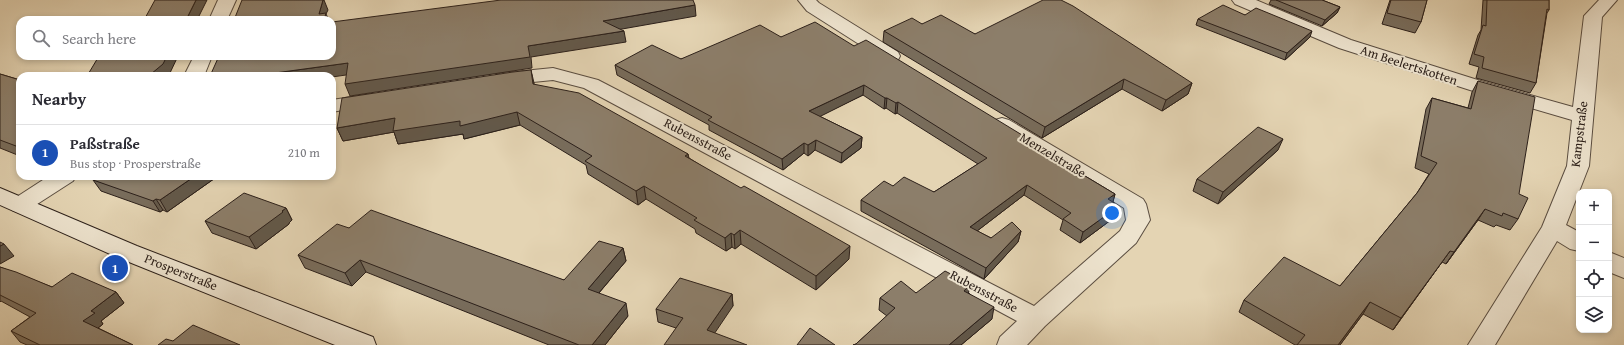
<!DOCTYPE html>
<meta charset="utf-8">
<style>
:root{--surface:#fff;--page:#f7f7f7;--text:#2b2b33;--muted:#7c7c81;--line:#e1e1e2;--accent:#8f2418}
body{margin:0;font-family:"Gentium Book Plus",serif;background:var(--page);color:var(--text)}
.controls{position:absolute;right:12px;bottom:12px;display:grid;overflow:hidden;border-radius:8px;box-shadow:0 2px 6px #0003}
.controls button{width:36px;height:36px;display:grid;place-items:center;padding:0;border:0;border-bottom:1px solid var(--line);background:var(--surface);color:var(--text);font:20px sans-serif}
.you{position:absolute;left:1112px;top:213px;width:14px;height:14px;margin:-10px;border:3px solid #fff;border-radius:50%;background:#1a73e8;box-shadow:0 0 0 6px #1a73e833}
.badge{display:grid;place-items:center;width:26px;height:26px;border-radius:50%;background:var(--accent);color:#fff;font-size:13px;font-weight:700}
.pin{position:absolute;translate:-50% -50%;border:2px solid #fff;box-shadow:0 1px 4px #0006}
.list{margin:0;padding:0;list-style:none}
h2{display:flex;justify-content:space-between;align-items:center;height:52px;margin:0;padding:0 16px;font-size:17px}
h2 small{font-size:13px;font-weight:400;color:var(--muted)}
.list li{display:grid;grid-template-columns:26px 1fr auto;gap:12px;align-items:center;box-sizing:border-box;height:56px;padding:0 16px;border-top:1px solid var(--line)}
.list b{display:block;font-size:15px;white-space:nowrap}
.list p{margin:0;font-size:13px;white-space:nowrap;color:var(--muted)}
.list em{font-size:13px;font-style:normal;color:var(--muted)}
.icon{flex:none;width:22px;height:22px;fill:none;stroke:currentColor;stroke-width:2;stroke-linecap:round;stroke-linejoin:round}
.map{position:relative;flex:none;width:1624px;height:345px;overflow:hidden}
.search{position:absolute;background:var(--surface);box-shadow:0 2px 6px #0003;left:16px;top:16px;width:320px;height:44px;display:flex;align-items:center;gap:10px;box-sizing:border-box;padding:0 14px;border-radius:12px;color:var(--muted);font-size:15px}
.panel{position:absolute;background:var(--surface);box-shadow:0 2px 6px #0003;left:16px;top:72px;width:320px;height:108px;border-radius:12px}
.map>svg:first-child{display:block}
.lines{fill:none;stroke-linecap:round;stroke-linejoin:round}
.minor-casing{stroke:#5a4d40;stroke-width:2}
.secondary-casing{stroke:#2c201a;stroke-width:2}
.minor{fill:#ede3ce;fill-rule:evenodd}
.secondary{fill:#ede3ce;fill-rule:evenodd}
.wall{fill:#786c5b;stroke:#2c201a}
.shaded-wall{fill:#62584a;stroke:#2c201a}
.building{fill:#8c7e6a;stroke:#2c201a}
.labels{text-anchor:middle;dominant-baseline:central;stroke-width:4;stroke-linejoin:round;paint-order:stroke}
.street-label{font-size:13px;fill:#2c201a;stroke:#ede3ce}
</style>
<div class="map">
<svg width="1624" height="345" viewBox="0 0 1624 345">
<rect width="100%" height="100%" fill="#e4d4b3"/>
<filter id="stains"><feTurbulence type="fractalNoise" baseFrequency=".005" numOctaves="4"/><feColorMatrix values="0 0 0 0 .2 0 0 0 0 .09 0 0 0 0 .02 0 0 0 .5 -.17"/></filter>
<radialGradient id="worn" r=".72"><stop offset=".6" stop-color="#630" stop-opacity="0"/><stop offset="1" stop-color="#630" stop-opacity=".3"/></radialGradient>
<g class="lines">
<!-- minor casing -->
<g class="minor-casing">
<g id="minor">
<polygon points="218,0 236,0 227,20 209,20"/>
<polygon points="798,0 816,0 819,3 898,52 900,56 898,60 891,62 884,60 807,11"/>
<polygon points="1232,0 1256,0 1351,40 1484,82 1573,107 1584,16 1599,0 1617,0 1602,17 1589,166 1566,225 1579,232 1579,251 1570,249 1557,241 1495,345 1468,345 1542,227 1567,166 1572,120 1470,90 1339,48 1235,4"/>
<polygon points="194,56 212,56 204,76 184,76"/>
<polygon points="553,68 598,80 1034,306 1120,231 1126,220 1124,208 995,128 992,124 995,120 1002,118 1009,120 1143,199 1146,204 1150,220 1136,243 1045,326 1027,345 997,345 1000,337 1017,321 584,88 553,80 503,85 496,83 493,79 496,75 503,73"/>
<polygon points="370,94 377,96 380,100 377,104 332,112 332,100"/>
<polygon points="49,176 76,176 73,181 28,210 20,213 12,210 9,205 12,200"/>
<polygon points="1609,252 1624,258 1624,278 1609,272"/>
</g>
</g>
<!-- secondary casing -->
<g class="secondary-casing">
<polygon id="secondary" points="0,188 137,246 373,337 376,345 335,345 119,258 0,205"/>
</g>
<!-- minor -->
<use href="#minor" class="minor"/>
<!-- secondary -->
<use href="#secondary" class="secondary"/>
</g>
<!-- wall -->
<g class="wall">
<polygon points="1271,0 1322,0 1340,7 1337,13 1322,26 1269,4"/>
<polygon points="1390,0 1427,0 1421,22 1415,33 1382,24"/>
<polygon points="1483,0 1549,0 1549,10 1547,13 1536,83 1530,93 1476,78 1479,67 1469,64 1478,35 1481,30"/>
<polygon points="1245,15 1310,37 1285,60 1196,25 1198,19"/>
<polygon points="922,24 975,34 1192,83 1188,94 1162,111 1122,89 1042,138 883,42 884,31"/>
<polygon points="781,37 854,46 1027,138 1027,141 1115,194 1113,202 1115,217 1080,243 1060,230 1063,220 1024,195 977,231 991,238 1021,231 1018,242 984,279 861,211 861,200 893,186 934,192 978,164 897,113 895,114 886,108 884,109 863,95 819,116 862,137 861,148 841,163 815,150 808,156 804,153 783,170 709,130 709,125 617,75 615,65 681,59"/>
<polygon points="0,74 20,80 20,156 0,148"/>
<polygon points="1478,81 1518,219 1510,230 1496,225 1494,227 1478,220 1446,264 1442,262 1393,330 1363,314 1340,345 1295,345 1239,312 1244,300 1340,286 1417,193 1429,174 1415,168 1426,109 1432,98 1468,108 1472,92"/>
<polygon points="534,85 688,154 689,158 849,259 816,290 741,244 735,249 732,247 726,251 696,233 695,229 646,199 638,205 588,174 586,165 520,125 464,139 463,134 398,144 394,132 343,141 337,128"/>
<polygon points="1278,150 1218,204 1193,191 1197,179"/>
<polygon points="97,176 218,176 167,212 163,210 160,212 101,191 93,180"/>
<polygon points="286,208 292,220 289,223 289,224 256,249 212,233 205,221"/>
<polygon points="349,228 564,280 623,248 626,261 599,293 628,316 605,345 549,345 366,272 352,286 305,268 298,255"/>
<polygon points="0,267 52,287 116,292 124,303 101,321 103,324 98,328 133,345 27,345 20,342 11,331 30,317 1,301 0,302"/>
<polygon points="916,293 969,293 992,319 961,345 853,345 856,344 887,316 879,310 880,298"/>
<polygon points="732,294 733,306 676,328 658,322 656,309"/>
</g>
<!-- shaded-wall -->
<g class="shaded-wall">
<polygon points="196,0 207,0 197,20 186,20"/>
<polygon points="323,0 324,0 328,10 326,14 329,20 322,20 319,14"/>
<polygon points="695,5 696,16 605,32 603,21"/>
<polygon points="1340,7 1337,13 1322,26 1325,20"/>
<polygon points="624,31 626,42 531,57 532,68 350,96 345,84 528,46"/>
<polygon points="1312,31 1310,37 1285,60 1287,53"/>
<polygon points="167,56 178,56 169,75 168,76 152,76 151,74"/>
<polygon points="348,63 353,74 332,77 332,76 253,76"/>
<polygon points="531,70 534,83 536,97 533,84"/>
<polygon points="1124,79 1122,89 1042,138 1045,127"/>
<polygon points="1192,83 1188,94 1162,111 1166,100"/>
<polygon points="864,85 863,95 809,122 809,111"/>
<polygon points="885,98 887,98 886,108 884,109"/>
<polygon points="898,102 897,113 895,114 896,103"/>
<polygon points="517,112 520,125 464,139 463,134 398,144 394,132 343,141 337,128 395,118"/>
<polygon points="862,137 861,148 841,163 842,153"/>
<polygon points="1283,139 1278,150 1218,204 1223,192"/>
<polygon points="816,140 815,150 808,156 808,145"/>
<polygon points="804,143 804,153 783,170 782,159"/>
<polygon points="20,145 20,151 16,146"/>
<polygon points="688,154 690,167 685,156"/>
<polygon points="195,176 218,176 167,212 160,200"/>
<polygon points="1027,185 1024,195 968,238 970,227"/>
<polygon points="644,186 646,199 638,205 636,191"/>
<polygon points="1115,194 1112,205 1108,199"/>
<polygon points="156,199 163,210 160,212 153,201"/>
<polygon points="1119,206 1115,217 1080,243 1083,232"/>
<polygon points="286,208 292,220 289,223 289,224 256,249 249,237"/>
<polygon points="1485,209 1478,220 1446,264 1454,252"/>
<polygon points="740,230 741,244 735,249 734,235"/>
<polygon points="1021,231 1018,242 984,279 986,268"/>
<polygon points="731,233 732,247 726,251 725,238"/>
<polygon points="4,244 14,256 0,264 0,246"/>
<polygon points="850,246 849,259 816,290 816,276"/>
<polygon points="623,248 626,261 591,302 588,289"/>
<polygon points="1450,251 1442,262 1393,330 1401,318"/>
<polygon points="360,260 366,272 352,286 345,273"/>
<polygon points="970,284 968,296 964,291"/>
<polygon points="116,292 124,303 101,321 103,324 92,333 83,321 91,311"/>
<polygon points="732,294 733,306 708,343 707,330"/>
<polygon points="1370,302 1363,314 1340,345 1338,345"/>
<polygon points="626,303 628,316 605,345 592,345"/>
<polygon points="994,307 992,319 961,345 949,345"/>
</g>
<!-- building -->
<g class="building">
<polygon points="155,0 196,0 186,20 144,20"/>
<polygon points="242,0 323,0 319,14 326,13 324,20 234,20"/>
<polygon points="501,0 693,0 695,5 603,21 624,31 528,46 530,57 345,84 348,63 253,76 210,76 219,56 332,56 332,22"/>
<polygon points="1043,0 1061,0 1073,6 1192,83 1166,100 1124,79 1045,127 884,31 912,18 922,24 941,15 975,34"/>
<polygon points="1276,0 1322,0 1340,7 1325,20"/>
<polygon points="1391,0 1427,0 1421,22 1387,13"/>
<polygon points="1487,0 1549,0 1549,10 1547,9 1536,83 1482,68 1484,57 1474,54 1483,25 1486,26"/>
<polygon points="1223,5 1245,15 1256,8 1312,31 1287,53 1198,19"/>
<polygon points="815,22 854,46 866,40 1027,138 1025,140 1115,194 1108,199 1119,206 1083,232 1063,219 1071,213 1027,185 970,227 991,238 1012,222 1021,231 986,268 861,200 884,181 893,186 904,177 934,192 987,158 898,102 896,103 887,98 885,98 864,85 809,111 862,137 842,153 816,140 808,145 804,143 782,159 708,120 712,117 615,65 652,45 681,59 760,25 781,37"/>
<polygon points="99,56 167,56 163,64 151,74 148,74 145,76 87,76"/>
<polygon points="531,70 533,84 579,93 688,154 685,156 741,188 744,186 850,246 816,276 740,230 734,235 731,233 725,238 694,220 697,218 644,186 636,191 585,161 592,156 517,112 460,126 460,121 393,131 395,118 337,128 342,98 513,72"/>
<polygon points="0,74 20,80 20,145 16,146 0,140"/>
<polygon points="1478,81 1535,97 1519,194 1528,198 1518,219 1503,213 1502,216 1485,209 1454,252 1450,251 1401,318 1370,302 1338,345 1297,345 1305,335 1244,300 1284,257 1340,286 1417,193 1437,163 1421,156 1432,98 1471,109"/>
<polygon points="1258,127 1283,139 1223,192 1197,179"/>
<polygon points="97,176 195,176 160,200 156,199 153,201 93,180"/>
<polygon points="244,193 286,208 282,211 283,212 249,237 205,221"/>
<polygon points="371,210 564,280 599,241 623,248 588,289 626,303 592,345 579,345 360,260 345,273 298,255 337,224 349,228"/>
<polygon points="0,242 4,244 0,246"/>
<polygon points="0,267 16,272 52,287 72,273 116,292 91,311 95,313 83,321 133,345 40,345 11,331 36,313 0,295"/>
<polygon points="945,271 970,284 964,291 994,307 949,345 853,345 856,344 895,308 880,298 901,281 916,293"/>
<polygon points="680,278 732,294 707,330 747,345 664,345 683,318 656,309"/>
<polygon points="193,325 240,345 158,345 166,339 173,341"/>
<polygon points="810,328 835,345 797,345"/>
</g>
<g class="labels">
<!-- street labels -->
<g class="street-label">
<text transform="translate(1409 65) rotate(18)">Am Beelertskotten</text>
<text transform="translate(1579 134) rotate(-83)">Kampstraße</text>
<text transform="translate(698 139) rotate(28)">Rubensstraße</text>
<text transform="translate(1053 155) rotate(31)">Menzelstraße</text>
<text transform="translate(181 272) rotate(22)">Prosperstraße</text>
<text transform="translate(984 291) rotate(28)">Rubensstraße</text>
</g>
</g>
<rect width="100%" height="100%" filter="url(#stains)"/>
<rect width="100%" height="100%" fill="url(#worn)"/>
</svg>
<div class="controls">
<button>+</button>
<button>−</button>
<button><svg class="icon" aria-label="locate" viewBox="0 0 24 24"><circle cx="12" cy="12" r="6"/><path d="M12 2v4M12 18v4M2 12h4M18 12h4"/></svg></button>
<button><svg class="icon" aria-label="layers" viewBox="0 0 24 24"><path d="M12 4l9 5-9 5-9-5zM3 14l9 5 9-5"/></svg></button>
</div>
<div class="you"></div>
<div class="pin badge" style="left:115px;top:268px;background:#1a4fb4">1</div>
<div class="search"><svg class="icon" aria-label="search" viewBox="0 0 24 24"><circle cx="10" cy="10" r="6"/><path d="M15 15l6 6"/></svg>Search here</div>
<section class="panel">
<h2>Nearby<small></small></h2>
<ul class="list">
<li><span class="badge" style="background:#1a4fb4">1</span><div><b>Paßstraße</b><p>Bus stop · Prosperstraße</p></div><em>210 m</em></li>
</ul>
</section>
</div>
